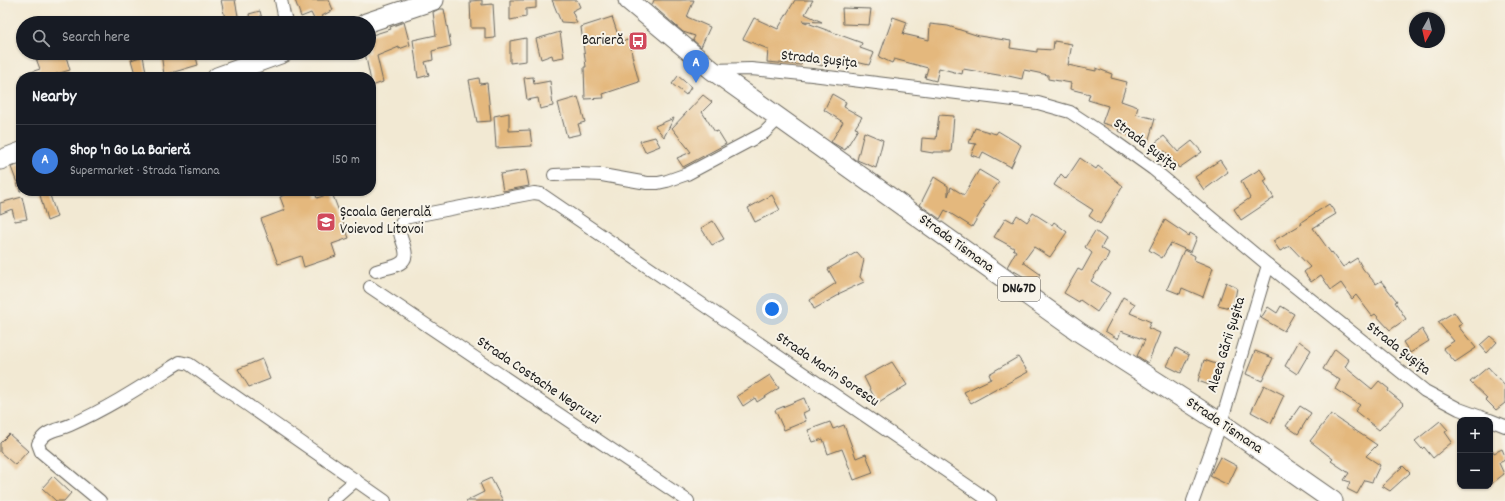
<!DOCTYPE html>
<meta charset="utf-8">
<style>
:root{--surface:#171b24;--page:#242831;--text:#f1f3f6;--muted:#9ea1a6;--line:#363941;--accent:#d1495b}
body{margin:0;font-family:Dekko,sans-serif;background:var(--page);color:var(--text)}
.controls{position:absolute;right:12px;bottom:12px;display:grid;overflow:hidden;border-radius:8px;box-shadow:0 1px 3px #0004}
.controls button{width:36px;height:36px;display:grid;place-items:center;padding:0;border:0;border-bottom:1px solid var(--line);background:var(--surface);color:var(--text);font:20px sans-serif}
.compass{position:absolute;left:1409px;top:12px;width:36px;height:36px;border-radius:50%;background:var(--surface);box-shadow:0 1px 3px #0004;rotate:188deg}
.you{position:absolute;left:772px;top:309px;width:14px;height:14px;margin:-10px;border:3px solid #fff;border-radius:50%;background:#1a73e8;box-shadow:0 0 0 6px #1a73e833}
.badge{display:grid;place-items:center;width:26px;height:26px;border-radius:50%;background:var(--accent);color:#fff;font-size:13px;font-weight:700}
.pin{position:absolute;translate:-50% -33px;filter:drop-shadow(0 1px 2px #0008)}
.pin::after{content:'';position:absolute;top:21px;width:14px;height:12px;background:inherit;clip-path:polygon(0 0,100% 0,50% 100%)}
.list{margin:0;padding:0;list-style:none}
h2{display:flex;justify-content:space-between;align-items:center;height:52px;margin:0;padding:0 16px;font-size:17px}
h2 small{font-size:13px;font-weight:400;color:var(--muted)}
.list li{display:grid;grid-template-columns:26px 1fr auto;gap:12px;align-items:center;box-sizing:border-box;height:72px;padding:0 16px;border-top:1px solid var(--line)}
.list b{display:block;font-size:15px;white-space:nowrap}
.list p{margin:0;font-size:13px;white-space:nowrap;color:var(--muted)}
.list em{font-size:13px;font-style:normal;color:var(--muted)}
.icon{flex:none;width:22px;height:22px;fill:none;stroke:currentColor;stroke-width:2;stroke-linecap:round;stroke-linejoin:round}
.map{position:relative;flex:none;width:1505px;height:501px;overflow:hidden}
.search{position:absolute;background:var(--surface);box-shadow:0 1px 3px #0004;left:16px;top:16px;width:360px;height:44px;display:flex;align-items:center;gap:10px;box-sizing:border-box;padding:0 14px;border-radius:22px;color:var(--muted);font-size:15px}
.panel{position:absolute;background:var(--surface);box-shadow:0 1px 3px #0004;left:16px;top:72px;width:360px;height:124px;border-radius:16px}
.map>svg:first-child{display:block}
.building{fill:#e4b87d}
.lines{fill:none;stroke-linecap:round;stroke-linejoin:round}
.street-casing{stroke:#67645c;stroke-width:14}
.primary-casing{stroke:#67645c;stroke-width:21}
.street{stroke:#fff;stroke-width:12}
.primary{stroke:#fff;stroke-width:19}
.labels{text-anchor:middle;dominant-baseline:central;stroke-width:4;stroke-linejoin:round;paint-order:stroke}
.shield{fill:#f7f3e8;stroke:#5e5c59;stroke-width:1}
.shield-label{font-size:14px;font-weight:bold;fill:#1c1c1c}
.poi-label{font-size:15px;fill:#1c1c1c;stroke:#f7f3e8;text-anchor:end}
.street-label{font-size:15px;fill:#1c1c1c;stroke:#f7f3e8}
</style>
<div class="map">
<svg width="1505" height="501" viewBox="0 0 1505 501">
<rect width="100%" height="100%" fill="#f7f3e8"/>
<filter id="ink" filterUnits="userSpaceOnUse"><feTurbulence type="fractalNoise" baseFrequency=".025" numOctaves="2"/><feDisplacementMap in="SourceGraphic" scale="8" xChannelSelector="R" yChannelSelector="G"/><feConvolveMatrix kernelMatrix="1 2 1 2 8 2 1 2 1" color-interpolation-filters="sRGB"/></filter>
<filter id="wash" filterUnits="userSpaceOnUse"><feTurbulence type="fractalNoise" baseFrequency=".012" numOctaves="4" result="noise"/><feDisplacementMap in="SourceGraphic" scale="16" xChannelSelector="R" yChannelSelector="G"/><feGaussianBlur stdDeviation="0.9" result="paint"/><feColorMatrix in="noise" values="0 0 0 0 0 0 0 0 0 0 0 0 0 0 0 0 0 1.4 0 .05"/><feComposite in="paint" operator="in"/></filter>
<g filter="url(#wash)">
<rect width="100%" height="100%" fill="#f2e9d3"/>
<g id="blocks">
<!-- building -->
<g class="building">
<polygon points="221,0 235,0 239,21 226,23"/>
<polygon points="295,0 329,0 333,10 322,16 324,21 316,23 311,13 301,17"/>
<polygon points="482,0 482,5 493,4 495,38 485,39 485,28 471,28 470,1"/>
<polygon points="510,0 536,0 536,8 526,9 526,17 510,20"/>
<polygon points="552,0 577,0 580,7 572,11 577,23 561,22"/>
<polygon points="654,0 694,0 687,17 710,27 701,47 693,40 695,36 683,32 652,5"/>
<polygon points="795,0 813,0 805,14 822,22 802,21 862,43 860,48 874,53 869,65 856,62 854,65 826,58 822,66 802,58 801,65 767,62 768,49 743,39 754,18 778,29"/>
<polygon points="842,8 871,9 869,25 843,24"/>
<polygon points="439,9 444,9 451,46 432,51 433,60 425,62 429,75 418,78 413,40 436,35 433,12"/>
<polygon points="260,11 263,23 251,23 249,14"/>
<polygon points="612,17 620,41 630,40 632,55 639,82 603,94 604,98 585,99 584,67 586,67 581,27"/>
<polygon points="893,17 907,22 903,34 929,40 930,24 948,26 979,36 1011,41 1010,48 1037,52 1037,49 1053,50 1054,41 1072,44 1068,65 1096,71 1096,68 1112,74 1111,78 1127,82 1121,101 1138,107 1136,114 1155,119 1148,142 1118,131 1119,128 1102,123 1108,106 1088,100 1090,94 1070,89 1071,83 1048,79 1048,75 1024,70 1022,79 1004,75 1004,76 963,69 962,74 939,68 936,81 925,78 928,68 894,59 892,63 879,57"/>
<polygon points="404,22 410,45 399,49 399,47 377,56 383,82 372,86 365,53 369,53 369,36 391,29 390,27"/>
<polygon points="560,32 564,57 553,59 552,55 541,59 536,39"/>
<polygon points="526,38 526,61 510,63 510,41"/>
<polygon points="34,53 65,53 70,70 46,77 22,77 22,75 40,69"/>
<polygon points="161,53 195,53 198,65 164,75"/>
<polygon points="143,56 147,77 136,77 131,60"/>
<polygon points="678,76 691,87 686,95 672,84"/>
<polygon points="533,77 534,84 550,81 553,106 540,109 538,98 527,100 524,78"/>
<polygon points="479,78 480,84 487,83 491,121 477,122 469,80"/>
<polygon points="832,94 846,102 844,107 862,117 855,128 858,129 845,150 831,142 843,122 824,110"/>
<polygon points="703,95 712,102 702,112 715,132 718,131 726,144 683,167 677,158 691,152 672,128"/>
<polygon points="578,97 585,122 578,124 581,134 567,137 558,103"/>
<polygon points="509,113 509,131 530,130 532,146 496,148 494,116"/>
<polygon points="939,115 954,116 951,152 933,152 933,153 921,151 922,138 936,139"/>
<polygon points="674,118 664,137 655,126"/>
<polygon points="975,128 996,134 998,131 1021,145 1011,167 983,152 980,158 971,155 976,144 969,143"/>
<polygon points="864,132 883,140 876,168 857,160"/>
<polygon points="1164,136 1178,152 1192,141 1202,152 1179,168 1165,151 1159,155 1151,146"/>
<polygon points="655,137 660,146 645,152 640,141"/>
<polygon points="1080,158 1096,169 1098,166 1123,186 1100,224 1089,216 1093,210 1054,185 1061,174 1066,179"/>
<polygon points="1220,160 1228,172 1204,190 1195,177"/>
<polygon points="21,164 21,191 20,191 11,167"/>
<polygon points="1260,169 1267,179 1264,181 1274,198 1241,220 1234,209 1250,198 1241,181"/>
<polygon points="526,170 529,186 503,191 500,174"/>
<polygon points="979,170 999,182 983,204 985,205 972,227 945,210 940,219 920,205 934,177 948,186 948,196 951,187 964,195"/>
<polygon points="293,191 314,191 317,198 332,193 349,238 332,244 336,256 304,267 301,256 278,264 261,219 285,210 280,197"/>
<polygon points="49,192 57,217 47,221 40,195"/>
<polygon points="772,195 780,210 755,222 748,208"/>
<polygon points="22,197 27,219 15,221 12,209 0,214 0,203"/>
<polygon points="1329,204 1336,214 1313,228 1331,253 1332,252 1343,267 1357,258 1363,269 1376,284 1381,281 1397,301 1395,302 1406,319 1390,330 1375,314 1372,316 1356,295 1352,299 1341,283 1331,290 1321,275 1311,282 1304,272 1310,267 1290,246 1280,251 1273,241 1302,224 1301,222"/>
<polygon points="1033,213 1052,225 1054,222 1067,232 1050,257 1034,247 1023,262 1040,274 1033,285 1025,280 1026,278 1007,267 1016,251 1013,249 1014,248 994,237 1006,218 1013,222 1017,215 1027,222"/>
<polygon points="1165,220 1189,236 1190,233 1197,237 1191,252 1171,243 1162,258 1149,250"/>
<polygon points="713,221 724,239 712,245 701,228"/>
<polygon points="1095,231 1106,239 1101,248 1109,253 1105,262 1104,261 1091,281 1110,293 1097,312 1080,300 1079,302 1064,293 1078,269 1082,271 1092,253 1085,247"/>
<polygon points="1184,250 1195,256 1194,260 1213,268 1203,297 1182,288 1180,294 1167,289"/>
<polygon points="857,252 864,260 860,277 864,282 838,294 839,295 814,309 810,300 836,283 828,269"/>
<polygon points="1226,282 1237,288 1233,309 1218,305"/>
<polygon points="1123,297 1135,304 1130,313 1151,322 1148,328 1160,333 1148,363 1137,356 1145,340 1121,331 1118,339 1105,331"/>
<polygon points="1281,306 1294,314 1284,331 1261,318 1268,307 1277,313"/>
<polygon points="1454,312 1462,324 1458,326 1476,348 1455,362 1443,348 1454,341 1438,322"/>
<polygon points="1422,329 1429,341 1410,353 1403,342"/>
<polygon points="1490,336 1497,342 1487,353 1480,345"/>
<polygon points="1299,341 1311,350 1297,374 1285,366"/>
<polygon points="1176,348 1189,355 1181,373 1167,366"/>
<polygon points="1335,349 1349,360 1345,367 1372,389 1379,381 1389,389 1388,391 1404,404 1379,430 1355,411 1360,405 1335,389 1340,380 1323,369"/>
<polygon points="1255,351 1273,358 1262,381 1246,374"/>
<polygon points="1018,357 1028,372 971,403 964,392 991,379 989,374"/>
<polygon points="262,359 270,379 249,387 238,369"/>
<polygon points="1204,360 1219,365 1212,386 1198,381"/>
<polygon points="892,362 907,385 877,403 864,377"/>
<polygon points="1488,367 1505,386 1505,403 1496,410 1485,399 1487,398 1470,382"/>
<polygon points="770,375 779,388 757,402 755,398 743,406 737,396"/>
<polygon points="1264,385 1284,395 1271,423 1251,412"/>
<polygon points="804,398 809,410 803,413 806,421 784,430 775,410"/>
<polygon points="1300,406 1311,413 1298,434 1286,426"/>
<polygon points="1331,414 1377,445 1366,456 1380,465 1372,482 1365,480 1357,494 1347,489 1350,482 1344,480 1349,473 1331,461 1333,459 1310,441"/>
<polygon points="1440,421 1448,430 1445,432 1452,442 1433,458 1424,447 1422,449 1415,441"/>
<polygon points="830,422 833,429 844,425 856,458 866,454 873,473 854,480 842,449 828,454 823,439 813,442 808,430"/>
<polygon points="9,434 28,451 15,465 0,452 0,443"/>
<polygon points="1490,445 1494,453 1502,449 1505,456 1505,460 1499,463 1504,474 1490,485"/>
<polygon points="1220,457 1237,466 1228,485 1210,476"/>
<polygon points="1403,466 1410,473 1390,491 1382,486"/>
<polygon points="53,476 71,493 64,501 56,501 42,488"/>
<polygon points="491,478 503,501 466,501 484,492 480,483"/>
</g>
</g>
</g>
<g filter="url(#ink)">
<use href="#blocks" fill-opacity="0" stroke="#67645c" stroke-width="1"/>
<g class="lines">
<!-- street casing -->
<g class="street-casing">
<g id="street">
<polyline points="281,0 284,15 287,23"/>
<polyline points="712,70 751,69 812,75 1038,103 1070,112 1114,141 1153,169 1268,265 1425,391 1459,409 1489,420"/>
<polyline points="554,175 579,174 602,175 647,183 658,183 667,181 687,174 764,133 779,118"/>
<path d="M376,271C384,268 398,267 403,261C410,254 401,241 400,233C399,228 401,223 404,218L534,193L541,194L990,501"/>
<polyline points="370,287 688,501"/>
<polyline points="1490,420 1505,426"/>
<path d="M100,501L41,452L38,444C46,429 56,431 70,425C109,408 145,384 180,362L189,364L385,501"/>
<polyline points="332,501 356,480"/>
<polyline points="1193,501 1221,423 1268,265"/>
</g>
</g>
<!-- primary casing -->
<g class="primary-casing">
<g id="primary">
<polyline points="628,0 712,70 1079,332 1221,423 1333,501"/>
<polyline points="366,23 434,0"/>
<polyline points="217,77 283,53"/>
<polyline points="0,160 21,152"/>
</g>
</g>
<!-- street -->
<use href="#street" class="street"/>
<!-- primary -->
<use href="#primary" class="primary"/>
</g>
</g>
<!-- icons -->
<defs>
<g id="bus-square" transform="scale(1)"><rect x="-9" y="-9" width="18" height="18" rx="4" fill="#d1495b" stroke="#f7f3e8"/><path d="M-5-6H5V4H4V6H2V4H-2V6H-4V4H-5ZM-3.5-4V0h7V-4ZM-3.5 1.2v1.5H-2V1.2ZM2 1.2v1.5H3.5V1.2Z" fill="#fff"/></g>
<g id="school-square" transform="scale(1)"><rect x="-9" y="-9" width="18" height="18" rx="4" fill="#d1495b" stroke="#f7f3e8"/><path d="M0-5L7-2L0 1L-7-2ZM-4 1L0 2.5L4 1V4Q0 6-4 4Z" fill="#fff"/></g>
</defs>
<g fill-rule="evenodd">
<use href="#bus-square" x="638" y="41"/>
<use href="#school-square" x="326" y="222"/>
</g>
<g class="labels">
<!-- shield labels -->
<rect class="shield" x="998" y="277" width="42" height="24" rx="3"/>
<g class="shield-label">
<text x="1019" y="289">DN67D</text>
</g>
<!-- poi labels -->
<g class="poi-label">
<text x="624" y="41">Barieră</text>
<text x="340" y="213" text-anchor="start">Școala Generală<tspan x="340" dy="17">Voievod Litovoi</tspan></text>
</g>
<!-- street labels -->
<g class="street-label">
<text transform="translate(819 60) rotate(6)">Strada Șușița</text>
<text transform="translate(1145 145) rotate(37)">Strada Șușița</text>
<text transform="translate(956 244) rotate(36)">Strada Tismana</text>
<text transform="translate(1227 345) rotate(-73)">Aleea Gării Șușita</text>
<text transform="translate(1398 349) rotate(38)">Strada Șușița</text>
<text transform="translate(827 370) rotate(34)">Strada Marin Sorescu</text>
<text transform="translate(538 381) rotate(34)">Strada Costache Negruzzi</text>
<text transform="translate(1224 426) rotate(34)">Strada Tismana</text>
</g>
</g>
</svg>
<div class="controls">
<button>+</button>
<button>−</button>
</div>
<svg class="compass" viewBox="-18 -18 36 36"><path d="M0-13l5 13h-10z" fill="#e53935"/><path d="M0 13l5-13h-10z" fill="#9ea1a6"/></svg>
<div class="you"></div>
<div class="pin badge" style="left:696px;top:83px;background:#3f7fe0">A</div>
<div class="search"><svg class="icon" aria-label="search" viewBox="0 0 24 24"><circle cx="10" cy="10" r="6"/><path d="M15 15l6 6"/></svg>Search here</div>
<section class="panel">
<h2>Nearby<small></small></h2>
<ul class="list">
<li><span class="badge" style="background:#3f7fe0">A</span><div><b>Shop 'n Go La Barieră</b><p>Supermarket · Strada Tismana</p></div><em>150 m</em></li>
</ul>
</section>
</div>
